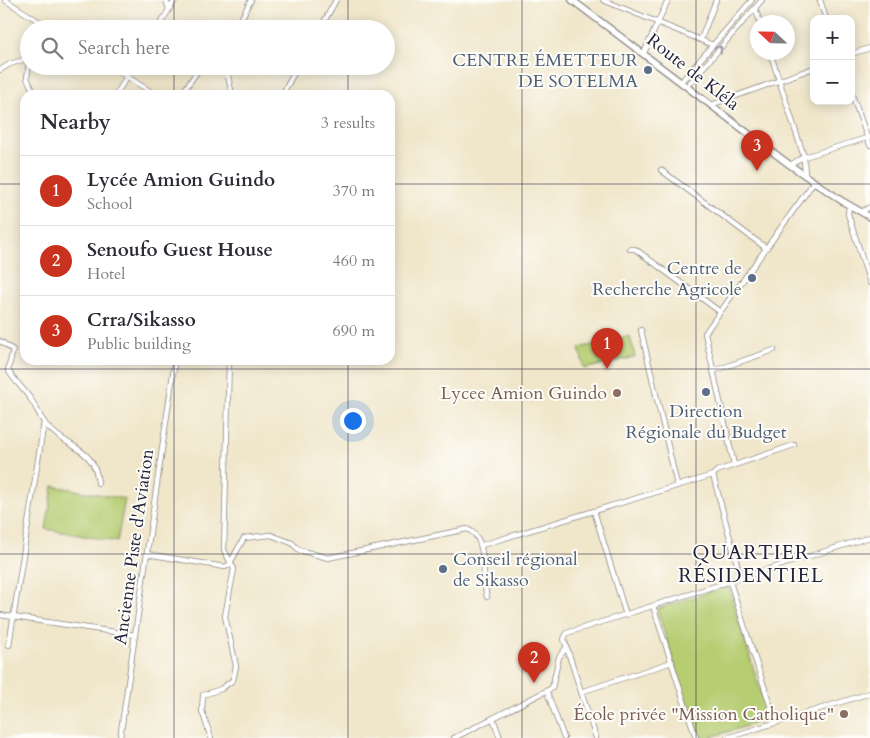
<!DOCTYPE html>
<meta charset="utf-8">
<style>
:root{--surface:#fff;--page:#f2f2f3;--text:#2b2b33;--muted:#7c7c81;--line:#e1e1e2;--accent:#c8321e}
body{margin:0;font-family:Cardo,serif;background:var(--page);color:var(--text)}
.controls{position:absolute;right:15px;top:15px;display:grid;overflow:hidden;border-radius:10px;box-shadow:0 2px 12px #0003}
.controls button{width:45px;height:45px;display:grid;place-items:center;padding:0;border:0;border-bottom:1px solid var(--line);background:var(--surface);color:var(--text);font:25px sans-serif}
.compass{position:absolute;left:750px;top:15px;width:45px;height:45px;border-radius:50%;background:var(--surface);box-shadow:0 2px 12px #0003;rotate:292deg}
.you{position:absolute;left:352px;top:420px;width:18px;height:18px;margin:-12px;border:4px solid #fff;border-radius:50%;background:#1a73e8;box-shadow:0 0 0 8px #1a73e833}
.badge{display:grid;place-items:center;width:32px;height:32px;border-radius:50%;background:var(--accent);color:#fff;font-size:16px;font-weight:700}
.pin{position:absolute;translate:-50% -41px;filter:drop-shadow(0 1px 2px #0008)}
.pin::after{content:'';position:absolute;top:26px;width:18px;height:15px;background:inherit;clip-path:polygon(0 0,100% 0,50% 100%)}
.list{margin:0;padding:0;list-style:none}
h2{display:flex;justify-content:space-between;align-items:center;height:65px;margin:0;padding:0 20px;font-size:21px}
h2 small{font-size:16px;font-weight:400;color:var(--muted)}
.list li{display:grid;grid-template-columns:32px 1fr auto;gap:15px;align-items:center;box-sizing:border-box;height:70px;padding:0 20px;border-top:1px solid var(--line)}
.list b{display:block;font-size:19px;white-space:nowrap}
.list p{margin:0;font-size:16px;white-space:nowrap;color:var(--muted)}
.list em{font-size:16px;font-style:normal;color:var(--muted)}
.icon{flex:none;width:28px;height:28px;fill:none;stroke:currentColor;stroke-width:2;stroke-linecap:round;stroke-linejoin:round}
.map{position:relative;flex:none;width:870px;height:738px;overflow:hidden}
.search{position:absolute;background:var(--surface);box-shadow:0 2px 12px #0003;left:20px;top:20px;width:375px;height:55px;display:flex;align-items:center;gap:12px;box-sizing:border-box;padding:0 18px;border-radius:28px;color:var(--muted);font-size:19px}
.panel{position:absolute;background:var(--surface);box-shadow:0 2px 12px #0003;left:20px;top:90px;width:375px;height:275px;border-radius:15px}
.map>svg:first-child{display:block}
.green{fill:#b6cd72;stroke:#6c7856}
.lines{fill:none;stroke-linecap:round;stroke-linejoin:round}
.minor-casing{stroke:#898482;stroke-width:6}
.major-casing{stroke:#898482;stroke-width:8}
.minor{stroke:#fff;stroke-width:4.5}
.major{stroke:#fff;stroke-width:5.5}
.oneway{stroke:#9c9ca7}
.grid{fill:none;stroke:#22223b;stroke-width:1;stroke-opacity:0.55}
.service-dot{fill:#5c6f8a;stroke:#fdfcf7;stroke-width:2}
.education-dot{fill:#8d6e63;stroke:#fdfcf7;stroke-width:2}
.labels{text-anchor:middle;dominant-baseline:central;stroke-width:4;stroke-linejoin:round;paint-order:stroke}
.service-label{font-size:18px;fill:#4e5e75;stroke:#fdfcf7;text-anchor:end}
.street-label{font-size:18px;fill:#22223b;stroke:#fdfcf7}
.education-label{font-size:18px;fill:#785e54;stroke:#fdfcf7;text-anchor:end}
.quarter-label{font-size:20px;letter-spacing:1px;fill:#22223b;stroke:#fdfcf7}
</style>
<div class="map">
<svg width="870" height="738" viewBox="0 0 870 738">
<rect width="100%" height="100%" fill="#fdfcf7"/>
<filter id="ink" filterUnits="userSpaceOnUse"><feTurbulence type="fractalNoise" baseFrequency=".02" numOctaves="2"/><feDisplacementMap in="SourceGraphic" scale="10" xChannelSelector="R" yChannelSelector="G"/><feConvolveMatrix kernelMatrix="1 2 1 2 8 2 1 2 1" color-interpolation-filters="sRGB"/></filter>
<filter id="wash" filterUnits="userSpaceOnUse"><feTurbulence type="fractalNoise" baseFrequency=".0096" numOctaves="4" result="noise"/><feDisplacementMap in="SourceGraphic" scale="20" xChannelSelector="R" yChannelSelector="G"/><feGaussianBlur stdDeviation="1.12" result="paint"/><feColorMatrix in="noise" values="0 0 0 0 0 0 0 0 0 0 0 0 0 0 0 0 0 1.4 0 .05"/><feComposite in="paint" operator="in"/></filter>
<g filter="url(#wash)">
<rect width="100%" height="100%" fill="#f0e6ca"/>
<!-- green -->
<g class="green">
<polygon points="630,336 635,357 584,369 579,348"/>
<polygon points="53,486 125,499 117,542 46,529"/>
<polygon points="728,586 769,719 708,738 698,738 657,609"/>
</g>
</g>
<g filter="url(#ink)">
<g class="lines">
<!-- minor casing -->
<g class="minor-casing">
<g id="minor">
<polyline points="5,0 51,29"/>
<polyline points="166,0 169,9"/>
<polyline points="603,0 713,45"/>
<polyline points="820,0 826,19"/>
<polyline points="755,8 760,22"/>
<polyline points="157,29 175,0"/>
<polyline points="236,29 251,0"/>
<polyline points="320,29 336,0"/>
<polyline points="701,39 716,0"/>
<polyline points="770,52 804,157 805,176"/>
<polyline points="644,53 668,0"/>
<polyline points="851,54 870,48"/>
<polyline points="29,63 27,78 35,95"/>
<polyline points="110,66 156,95"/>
<polyline points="231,66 228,76 232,95"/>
<polyline points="0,70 10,64 29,58"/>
<polyline points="681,82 752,0"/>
<polyline points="687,86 762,0"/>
<polyline points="851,92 870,145"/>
<polyline points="116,95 133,66"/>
<polyline points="181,95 201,66"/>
<polyline points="282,95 298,66"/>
<polyline points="711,105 814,68"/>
<polyline points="790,165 804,157 870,137"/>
<polyline points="661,170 766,248"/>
<polyline points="849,206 848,214 870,283"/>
<polyline points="861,212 870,207"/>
<polyline points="630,249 635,249 719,311"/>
<polyline points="641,330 677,485"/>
<path d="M0,341L13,350L8,370C15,382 25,390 32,401C38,410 41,421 49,428C71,450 95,448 98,483"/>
<polyline points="713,371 774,350"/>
<polyline points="734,465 705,333 814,182"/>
<polyline points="713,475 741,579"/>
<polyline points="594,511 626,615"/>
<polyline points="482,545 713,475 717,471 794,445"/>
<path d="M147,554L225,567L229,565L244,538L271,535L292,543L299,550L328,558L467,529C489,537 481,578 487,597"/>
<polyline points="730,582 776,723"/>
<polyline points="653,606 696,738"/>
<polyline points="0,615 135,635"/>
<polyline points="9,645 44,422"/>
<polyline points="547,692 564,738"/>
<polyline points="581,692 672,662"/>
<polyline points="493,718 500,738"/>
<polyline points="120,738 175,360"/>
<polyline points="211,738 202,711 203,695 221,689 233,680 236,666 225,616 234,569 224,550 229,360"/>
<polyline points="454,738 552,688 559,657 567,647"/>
<polyline points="596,738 564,639 567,633 870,537"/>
<polyline points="727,738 870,693"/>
</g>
</g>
<!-- major casing -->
<g class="major-casing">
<polyline id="major" points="572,0 790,165 842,201 870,217"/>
</g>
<!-- minor -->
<use href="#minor" class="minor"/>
<!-- major -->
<use href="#major" class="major"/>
</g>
<!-- one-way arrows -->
<defs><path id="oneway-chevron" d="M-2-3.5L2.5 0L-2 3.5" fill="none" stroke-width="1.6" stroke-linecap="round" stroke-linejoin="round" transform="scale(1.25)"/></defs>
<use class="oneway" href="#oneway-chevron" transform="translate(719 49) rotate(-49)"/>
</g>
<!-- grid -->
<path class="grid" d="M174,0V29M348,0V29M522,0V738M696,0V738M174,66V95M348,66V95M0,184H25M390,184H870M174,360V738M348,360V738M0,369H870M0,554H870"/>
<!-- markers -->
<g class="service-dot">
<circle cx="648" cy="70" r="5"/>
<circle cx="752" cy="278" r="5"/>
<circle cx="706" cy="392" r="5"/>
<circle cx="443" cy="569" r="5"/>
</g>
<g class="education-dot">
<circle cx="617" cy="393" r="5"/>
<circle cx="844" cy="714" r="5"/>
</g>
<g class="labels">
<!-- service labels -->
<g class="service-label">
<text x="638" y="60">CENTRE ÉMETTEUR<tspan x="638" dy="21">DE SOTELMA</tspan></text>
<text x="742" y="268">Centre de<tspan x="742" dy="21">Recherche Agricole</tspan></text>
<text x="706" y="411" text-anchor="middle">Direction<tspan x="706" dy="21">Régionale du Budget</tspan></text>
<text x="453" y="559" text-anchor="start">Conseil régional<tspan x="453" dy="21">de Sikasso</tspan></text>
</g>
<!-- street labels -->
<g class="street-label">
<text transform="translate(693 72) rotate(38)">Route de Kléla</text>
<text transform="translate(134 547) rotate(-82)">Ancienne Piste d'Aviation</text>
</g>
<!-- education labels -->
<g class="education-label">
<text x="607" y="393">Lycee Amion Guindo</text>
<text x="834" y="714">École privée "Mission Catholique"</text>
</g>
<!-- quarter labels -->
<g class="quarter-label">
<text x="751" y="552">QUARTIER<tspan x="751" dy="23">RÉSIDENTIEL</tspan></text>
</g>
</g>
</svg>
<div class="controls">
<button>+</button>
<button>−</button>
</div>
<svg class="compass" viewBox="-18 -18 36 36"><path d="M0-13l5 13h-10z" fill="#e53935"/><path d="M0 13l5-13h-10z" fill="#7c7c81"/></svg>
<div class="you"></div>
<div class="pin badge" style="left:607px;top:369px">1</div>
<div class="pin badge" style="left:534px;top:683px">2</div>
<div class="pin badge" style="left:757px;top:171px">3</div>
<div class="search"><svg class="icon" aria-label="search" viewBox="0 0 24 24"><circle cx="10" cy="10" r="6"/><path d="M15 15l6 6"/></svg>Search here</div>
<section class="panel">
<h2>Nearby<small>3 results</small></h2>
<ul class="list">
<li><span class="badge">1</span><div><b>Lycée Amion Guindo</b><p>School</p></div><em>370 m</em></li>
<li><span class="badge">2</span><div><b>Senoufo Guest House</b><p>Hotel</p></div><em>460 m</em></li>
<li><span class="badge">3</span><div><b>Crra/Sikasso</b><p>Public building</p></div><em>690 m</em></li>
</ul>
</section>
</div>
